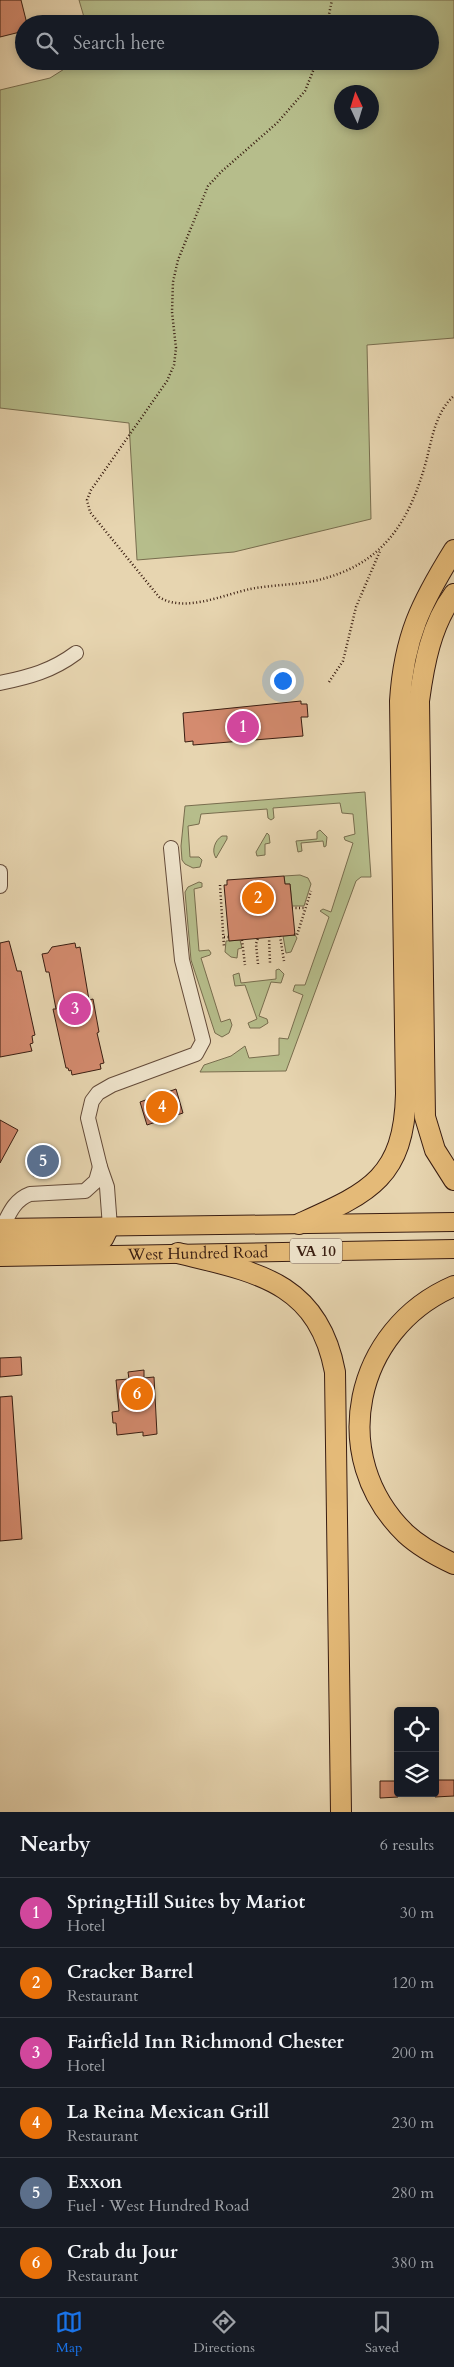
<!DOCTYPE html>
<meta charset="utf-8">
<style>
:root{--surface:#171b24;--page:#20242c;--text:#f1f3f6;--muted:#9ea1a6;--line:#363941;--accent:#1a73e8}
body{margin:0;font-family:Cardo,serif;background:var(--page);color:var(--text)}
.controls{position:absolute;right:15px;bottom:15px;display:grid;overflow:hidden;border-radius:5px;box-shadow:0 2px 8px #0003}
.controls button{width:45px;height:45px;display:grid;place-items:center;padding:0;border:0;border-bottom:1px solid var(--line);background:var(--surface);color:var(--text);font:25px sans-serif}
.compass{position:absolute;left:334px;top:85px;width:45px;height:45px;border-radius:50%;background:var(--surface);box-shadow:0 2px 8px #0003;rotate:356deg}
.you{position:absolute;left:282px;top:680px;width:18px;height:18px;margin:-12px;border:4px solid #fff;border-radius:50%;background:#1a73e8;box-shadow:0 0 0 8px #1a73e833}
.badge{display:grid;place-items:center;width:32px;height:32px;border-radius:50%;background:var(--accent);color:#fff;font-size:16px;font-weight:700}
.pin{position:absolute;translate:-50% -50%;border:2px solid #fff;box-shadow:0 1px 5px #0006}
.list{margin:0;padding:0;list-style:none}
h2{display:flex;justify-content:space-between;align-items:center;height:65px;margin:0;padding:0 20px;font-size:21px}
h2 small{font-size:16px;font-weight:400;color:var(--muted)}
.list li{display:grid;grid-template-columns:32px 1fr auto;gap:15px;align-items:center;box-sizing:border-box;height:70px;padding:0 20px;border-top:1px solid var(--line)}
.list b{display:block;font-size:19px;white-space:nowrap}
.list p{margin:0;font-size:16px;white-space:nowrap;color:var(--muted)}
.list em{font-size:16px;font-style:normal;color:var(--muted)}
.icon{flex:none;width:28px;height:28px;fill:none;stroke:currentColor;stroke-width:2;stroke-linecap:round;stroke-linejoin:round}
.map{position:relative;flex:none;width:454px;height:1812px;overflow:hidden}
.search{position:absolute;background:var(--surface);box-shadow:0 2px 8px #0003;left:15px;right:15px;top:15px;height:55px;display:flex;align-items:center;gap:12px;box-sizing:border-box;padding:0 18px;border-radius:28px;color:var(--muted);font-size:19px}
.sheet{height:485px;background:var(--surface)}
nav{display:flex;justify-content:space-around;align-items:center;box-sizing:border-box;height:70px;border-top:1px solid var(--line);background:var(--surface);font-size:14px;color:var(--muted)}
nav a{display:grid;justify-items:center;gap:2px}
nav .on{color:var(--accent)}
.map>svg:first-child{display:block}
.green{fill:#b6bd8b;stroke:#786d4e;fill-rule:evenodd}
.building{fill:#d48b6f;stroke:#391d11}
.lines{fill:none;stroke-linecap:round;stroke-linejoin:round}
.minor-casing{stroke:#644b39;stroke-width:16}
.major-casing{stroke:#391d11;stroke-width:20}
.highway-casing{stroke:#391d11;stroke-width:22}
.path{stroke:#391d11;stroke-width:2.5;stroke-dasharray:1 2.5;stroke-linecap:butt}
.minor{stroke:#efe4cc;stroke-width:14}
.major{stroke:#e4ba78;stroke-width:18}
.highway{stroke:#e4ba78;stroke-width:20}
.labels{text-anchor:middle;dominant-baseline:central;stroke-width:4;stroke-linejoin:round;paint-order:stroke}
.shield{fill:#efe4cc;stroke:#705949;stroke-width:1}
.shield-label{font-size:15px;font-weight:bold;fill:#391d11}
.street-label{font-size:16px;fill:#391d11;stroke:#efe4cc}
</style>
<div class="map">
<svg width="454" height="1812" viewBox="0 0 454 1812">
<rect width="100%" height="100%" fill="#e7d5b0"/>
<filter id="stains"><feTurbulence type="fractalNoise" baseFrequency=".004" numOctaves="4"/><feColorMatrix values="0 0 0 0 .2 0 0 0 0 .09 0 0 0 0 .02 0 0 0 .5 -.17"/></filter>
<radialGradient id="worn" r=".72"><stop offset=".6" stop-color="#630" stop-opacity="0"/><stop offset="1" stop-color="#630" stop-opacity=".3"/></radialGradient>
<!-- green -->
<g class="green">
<path d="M79,0H454V338L367,345L371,519L234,552L137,560L129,423L0,408V90L50,78L77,61H430V24H86ZM342,92H372V122H342Z"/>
<polygon points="365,792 371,877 361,877 356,881 286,1071 200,1072 204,1065 231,1056 245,1046 249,1058 279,1055 279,1038 288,1039 303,995 293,991 295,985 305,985 329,917 320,911 323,909 331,912 353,843 345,840 344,837 355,834 353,814 342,813 340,803 273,808 274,818 271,820 268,818 267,809 201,814 199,824 188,826 190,857 199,857 202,860 200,867 193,868 185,864 182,860 181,846 185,806"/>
<polygon points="320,830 327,837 326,846 324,847 323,841 301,843 302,851 298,852 296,841 317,839 317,832"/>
<polygon points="267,833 269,835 270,843 265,844 265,855 257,856 256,852"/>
<path d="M222,836H227V839L216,858C211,851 215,840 222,836Z"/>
<polygon points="300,875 308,878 311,884 304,906 292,906 290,884 285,884 284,876"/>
<polygon points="199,882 202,883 202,887 194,889 199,951 209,950 211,953 210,955 201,958 221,1022 230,1019 232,1025 229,1033 222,1037 215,1033 191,960 185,892 188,887"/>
<polygon points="295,935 297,938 291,952 286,953 283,936"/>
<polygon points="240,940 242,948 238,949 237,958 231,957 225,952 226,941"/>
<polygon points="279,969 284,974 281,983 271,982 259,1016 267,1019 268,1023 260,1028 250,1028 248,1023 257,1019 245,985 235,986 233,975 239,973 241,983 276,979 276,970"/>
</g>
<!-- building -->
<g class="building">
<polygon points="0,0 21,0 27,24 24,24 24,31 0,37"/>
<polygon points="301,701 301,704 307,704 308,717 301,717 303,736 193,745 193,741 185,742 183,713"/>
<polygon points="284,876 285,884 290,884 295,935 229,941 224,885 227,885 227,880"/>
<polygon points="9,941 17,971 21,971 35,1035 32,1036 33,1043 30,1044 32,1051 0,1057 0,943"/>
<polygon points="75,943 76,948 80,947 89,1000 93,999 99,1032 97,1033 104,1063 100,1064 101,1069 72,1075 71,1070 69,1071 68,1068 66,1068 53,1009 56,1009 49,972 46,972 42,954 48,953 52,947"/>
<polygon points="176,1089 183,1113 147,1125 140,1102"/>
<polygon points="0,1120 18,1130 0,1163"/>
<polygon points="52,1146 52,1176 33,1176 33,1147"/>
<polygon points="21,1357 22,1375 0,1377 0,1358"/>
<polygon points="144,1370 144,1378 154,1377 157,1434 143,1436 143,1432 117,1435 116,1423 113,1423 112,1412 119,1411 116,1380 129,1379 128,1372"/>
<polygon points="12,1396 22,1539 0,1541 0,1397"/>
<polygon points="435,1780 454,1780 454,1796 435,1797"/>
<polygon points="380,1781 398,1781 398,1797 380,1798"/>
</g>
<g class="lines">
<!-- minor casing -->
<g class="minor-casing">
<g id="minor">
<path d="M0,683C29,677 52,671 76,653"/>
<polyline points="0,872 0,886"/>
<polyline points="110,1227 107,1187 100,1167 88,1118 92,1101 98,1093 112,1085 196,1054 203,1041 182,960 171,848"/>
<path d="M2,1228C9,1214 14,1200 30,1194L85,1191L96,1181L100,1167"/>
</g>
</g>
<!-- major casing -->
<g class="major-casing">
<g id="major">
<polyline points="0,1228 454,1222"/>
<polyline points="0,1244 97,1241 104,1239 110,1227"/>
<path id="s1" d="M0,1257L454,1249"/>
</g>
</g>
<!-- highway casing -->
<g class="highway-casing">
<g id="highway">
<path d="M454,594C431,625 424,664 419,701L425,1117L435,1150L454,1180"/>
<path d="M299,1224C368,1193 404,1179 406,1094L400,701C404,637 421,603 454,550"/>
<path d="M178,1253C255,1272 318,1281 335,1372L341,1812"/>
<path d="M454,1286C354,1329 326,1457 406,1534C420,1547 437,1556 454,1564"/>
</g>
</g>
<!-- path -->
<g class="path">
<polyline points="327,24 332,0"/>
<path d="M317,61L305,91L277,123L221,172L208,186L178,260L173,282L172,312L176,348L174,365L167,381L91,490L87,500L90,512L159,597C184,613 223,595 250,589C271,585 293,585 314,581C383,566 410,522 427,458C432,437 437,410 454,396"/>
<polyline points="329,682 343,661 356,607 380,551"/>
<polyline points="220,885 224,947"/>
<polyline points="292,908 306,908"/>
<polyline points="294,934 297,935 311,891"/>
<polyline points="280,936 284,961"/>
<polyline points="224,937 229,937"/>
<polyline points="269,937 270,963"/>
<polyline points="242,940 245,965"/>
<polyline points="258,964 256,944 258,938"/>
</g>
<!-- minor -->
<use href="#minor" class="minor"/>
<!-- major -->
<use href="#major" class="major"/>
<!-- highway -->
<use href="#highway" class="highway"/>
</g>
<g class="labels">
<!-- shield labels -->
<rect class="shield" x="290" y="1238.5" width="52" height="25" rx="4"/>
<g class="shield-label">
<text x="316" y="1251">VA 10</text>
</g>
<!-- street labels -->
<g class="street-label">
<text stroke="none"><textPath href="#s1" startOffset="198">West Hundred Road</textPath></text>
</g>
</g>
<rect width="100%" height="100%" filter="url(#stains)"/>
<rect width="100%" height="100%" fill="url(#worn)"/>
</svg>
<div class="controls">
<button><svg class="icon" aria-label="locate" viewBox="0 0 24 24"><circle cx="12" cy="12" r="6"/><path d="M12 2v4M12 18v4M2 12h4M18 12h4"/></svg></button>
<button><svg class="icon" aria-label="layers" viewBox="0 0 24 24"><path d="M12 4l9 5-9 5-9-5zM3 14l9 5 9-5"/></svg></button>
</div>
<svg class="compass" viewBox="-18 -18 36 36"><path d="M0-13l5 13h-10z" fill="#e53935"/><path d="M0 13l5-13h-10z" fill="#9ea1a6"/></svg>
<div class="you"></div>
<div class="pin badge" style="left:243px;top:727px;background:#d1479c">1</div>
<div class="pin badge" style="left:258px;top:898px;background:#e8710a">2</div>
<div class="pin badge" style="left:75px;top:1009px;background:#d1479c">3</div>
<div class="pin badge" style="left:162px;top:1107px;background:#e8710a">4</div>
<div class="pin badge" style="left:43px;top:1161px;background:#5c6f8a">5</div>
<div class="pin badge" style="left:137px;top:1394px;background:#e8710a">6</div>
<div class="search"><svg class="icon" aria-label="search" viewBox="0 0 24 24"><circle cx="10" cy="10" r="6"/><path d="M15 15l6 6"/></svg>Search here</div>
</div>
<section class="sheet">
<h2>Nearby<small>6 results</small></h2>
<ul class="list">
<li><span class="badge" style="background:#d1479c">1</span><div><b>SpringHill Suites by Mariot</b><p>Hotel</p></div><em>30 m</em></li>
<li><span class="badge" style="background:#e8710a">2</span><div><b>Cracker Barrel</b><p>Restaurant</p></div><em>120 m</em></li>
<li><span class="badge" style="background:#d1479c">3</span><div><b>Fairfield Inn Richmond Chester</b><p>Hotel</p></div><em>200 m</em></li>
<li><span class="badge" style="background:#e8710a">4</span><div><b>La Reina Mexican Grill</b><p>Restaurant</p></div><em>230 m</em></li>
<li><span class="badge" style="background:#5c6f8a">5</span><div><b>Exxon</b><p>Fuel · West Hundred Road</p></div><em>280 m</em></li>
<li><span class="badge" style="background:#e8710a">6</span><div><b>Crab du Jour</b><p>Restaurant</p></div><em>380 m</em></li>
</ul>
</section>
<nav>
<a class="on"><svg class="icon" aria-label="map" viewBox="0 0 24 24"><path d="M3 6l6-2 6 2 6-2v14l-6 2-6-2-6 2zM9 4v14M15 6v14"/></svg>Map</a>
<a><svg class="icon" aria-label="directions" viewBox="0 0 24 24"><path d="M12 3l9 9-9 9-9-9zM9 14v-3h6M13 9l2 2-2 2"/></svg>Directions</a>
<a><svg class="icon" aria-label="saved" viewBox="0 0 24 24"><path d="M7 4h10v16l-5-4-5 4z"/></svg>Saved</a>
</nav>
